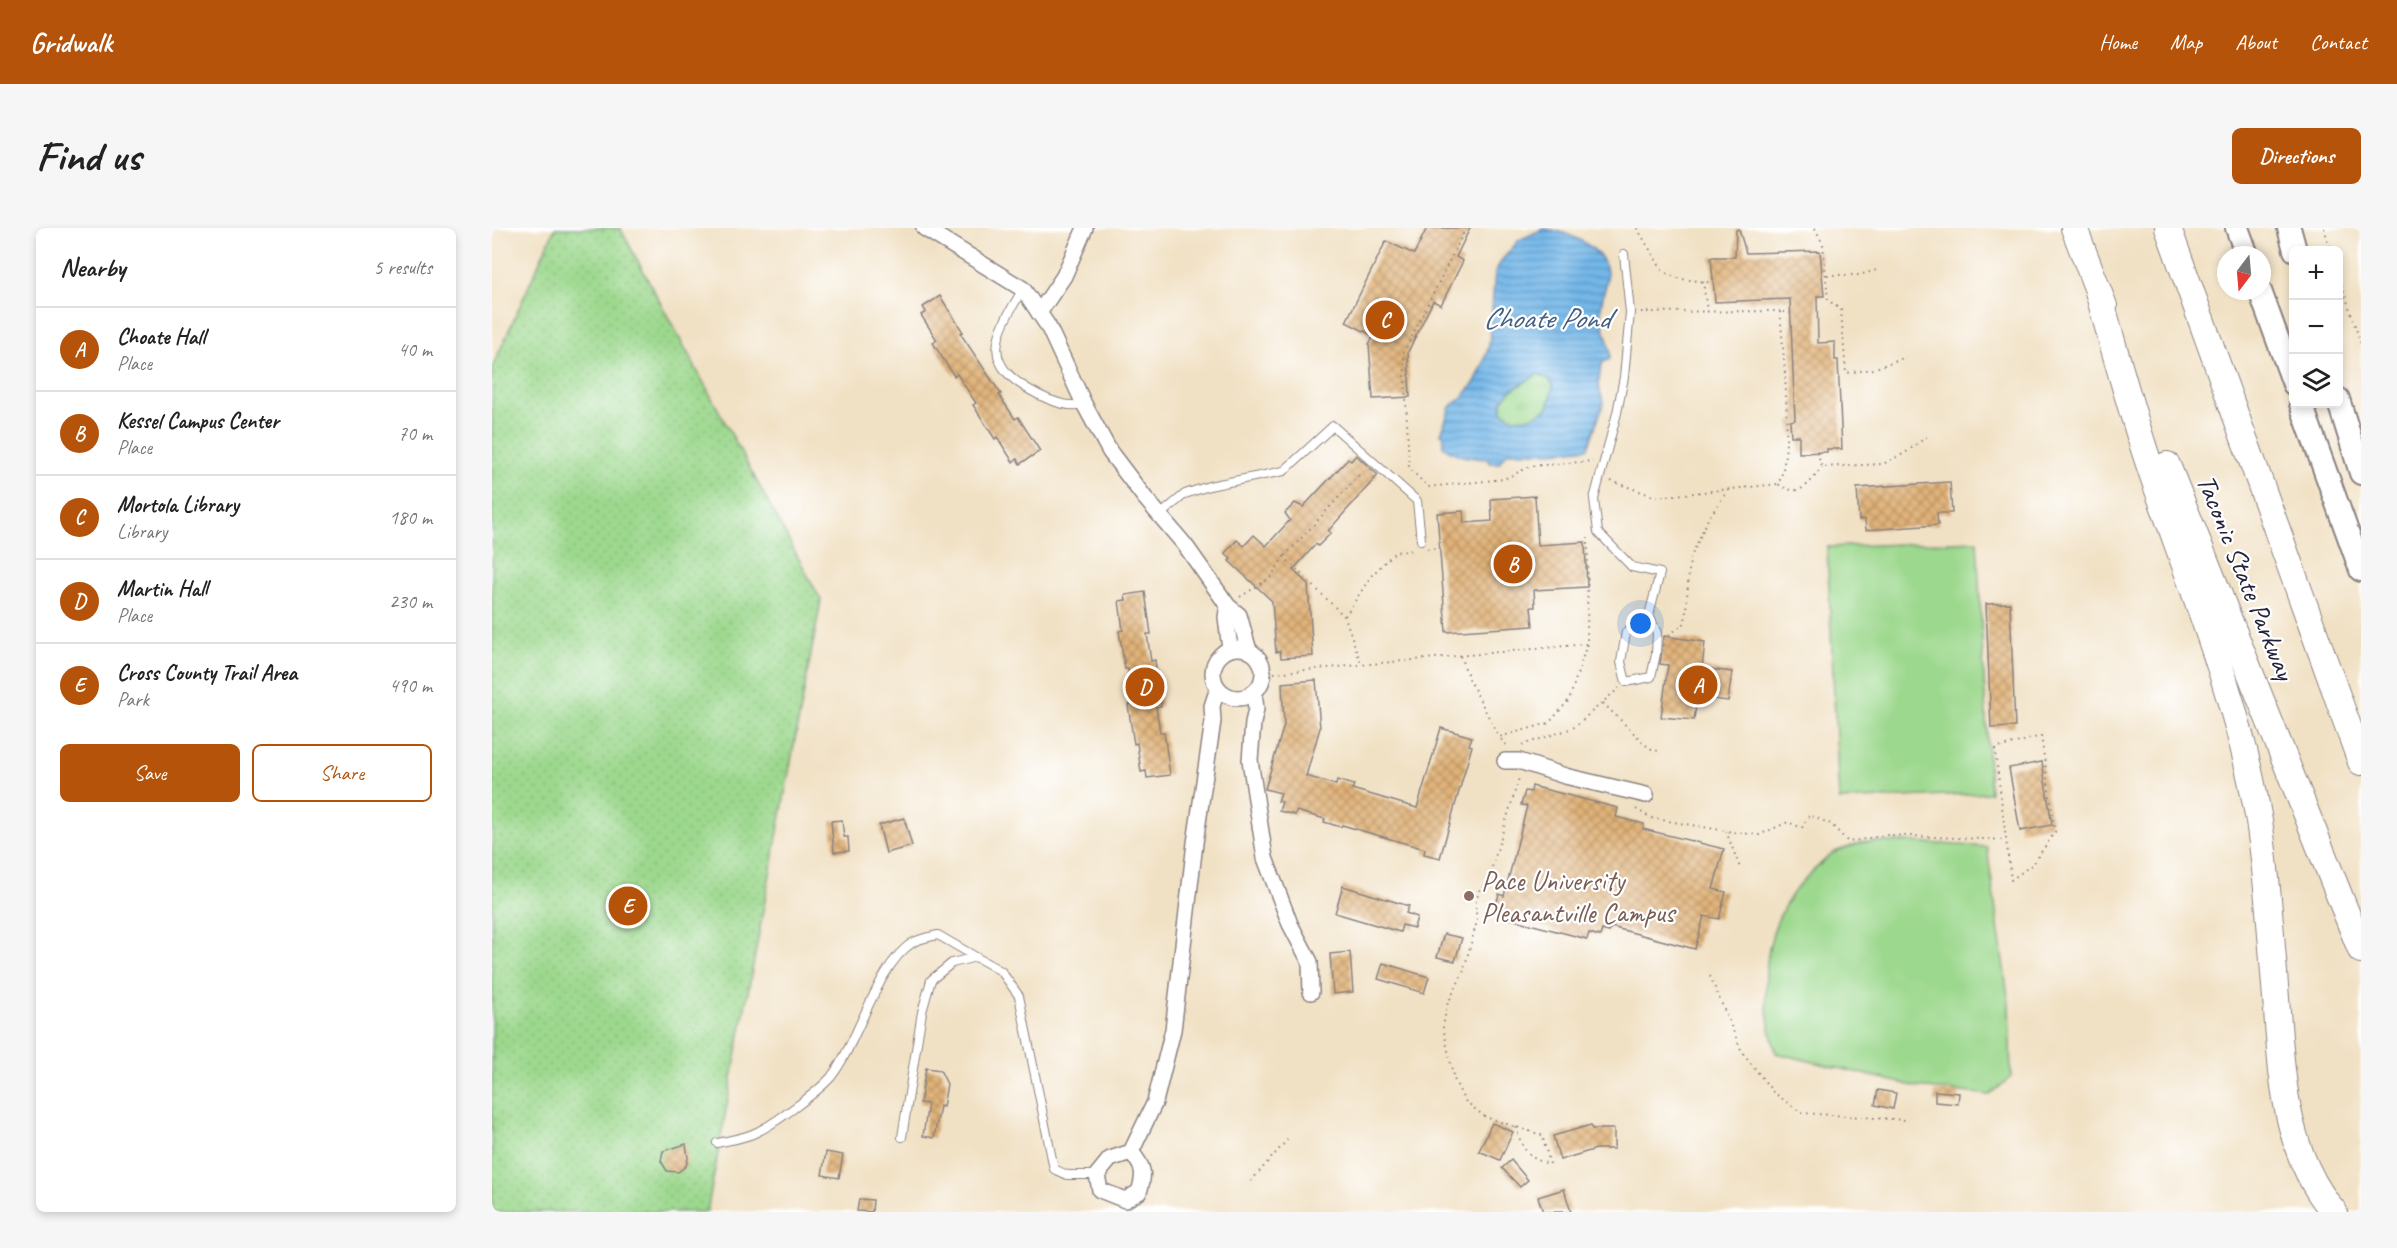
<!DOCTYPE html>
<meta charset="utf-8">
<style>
:root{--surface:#fff;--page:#f6f6f6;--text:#222;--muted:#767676;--line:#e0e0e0;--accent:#b45309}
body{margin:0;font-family:Caveat,sans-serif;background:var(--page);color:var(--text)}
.controls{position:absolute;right:18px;top:18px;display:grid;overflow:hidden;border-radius:9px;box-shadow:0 3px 9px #0003}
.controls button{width:54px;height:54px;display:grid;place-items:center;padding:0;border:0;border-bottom:2px solid var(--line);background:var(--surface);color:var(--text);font:30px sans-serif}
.compass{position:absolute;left:1725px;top:18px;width:54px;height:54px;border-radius:50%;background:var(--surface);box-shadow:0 3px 9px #0003;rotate:196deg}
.you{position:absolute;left:1149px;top:396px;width:21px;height:21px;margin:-15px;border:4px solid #fff;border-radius:50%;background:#1a73e8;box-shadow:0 0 0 9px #1a73e833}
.badge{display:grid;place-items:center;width:39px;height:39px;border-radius:50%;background:var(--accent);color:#fff;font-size:20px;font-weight:700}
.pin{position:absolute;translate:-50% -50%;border:3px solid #fff;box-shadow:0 2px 6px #0006}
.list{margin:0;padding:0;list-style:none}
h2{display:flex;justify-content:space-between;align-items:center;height:78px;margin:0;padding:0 24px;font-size:26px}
h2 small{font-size:20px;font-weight:400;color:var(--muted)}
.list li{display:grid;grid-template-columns:39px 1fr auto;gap:18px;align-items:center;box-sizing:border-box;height:84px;padding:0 24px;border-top:2px solid var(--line)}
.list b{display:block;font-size:22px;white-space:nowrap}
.list p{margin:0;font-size:20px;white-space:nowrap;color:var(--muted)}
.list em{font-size:20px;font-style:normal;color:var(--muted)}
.actions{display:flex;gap:12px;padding:18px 24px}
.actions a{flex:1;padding:14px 0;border:2px solid var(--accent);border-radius:9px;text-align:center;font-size:21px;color:var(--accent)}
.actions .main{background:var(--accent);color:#fff}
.icon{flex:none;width:33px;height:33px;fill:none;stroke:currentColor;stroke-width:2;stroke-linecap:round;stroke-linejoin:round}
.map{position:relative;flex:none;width:1869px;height:984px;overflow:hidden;border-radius:9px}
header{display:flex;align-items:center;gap:36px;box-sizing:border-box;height:84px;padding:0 30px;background:var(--accent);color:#fff}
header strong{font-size:28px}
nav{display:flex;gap:33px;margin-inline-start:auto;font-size:21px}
.intro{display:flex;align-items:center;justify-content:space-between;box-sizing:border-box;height:144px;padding:0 36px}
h1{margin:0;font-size:42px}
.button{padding:15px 27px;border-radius:9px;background:var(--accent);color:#fff;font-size:21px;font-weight:700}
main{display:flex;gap:36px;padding:0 36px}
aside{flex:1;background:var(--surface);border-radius:9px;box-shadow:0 3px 9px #0003}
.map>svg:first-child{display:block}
.grass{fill:url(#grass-tufts);stroke:#5f7d64;stroke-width:1.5}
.park{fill:url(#park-dots);stroke:#5f7d64;stroke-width:1.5}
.pitch{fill:#9cd88d;stroke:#5f7d64;stroke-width:1.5}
.water{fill:url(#water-rules);stroke:#4a6c92;stroke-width:1.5;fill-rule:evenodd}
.building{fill:url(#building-cross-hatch)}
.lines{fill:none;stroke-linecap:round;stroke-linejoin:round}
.lane-casing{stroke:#8a8280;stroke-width:10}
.street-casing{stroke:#8a8280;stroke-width:18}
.primary-casing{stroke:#8a8280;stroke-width:26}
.highway-casing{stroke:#8a8280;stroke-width:28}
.path{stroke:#8a8280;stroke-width:2;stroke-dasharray:1.5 4.5;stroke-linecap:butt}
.lane{stroke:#fff;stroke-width:8}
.street{stroke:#fff;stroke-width:15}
.primary{stroke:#fff;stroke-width:22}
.highway{stroke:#fff;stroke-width:26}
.education-dot{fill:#8d6e63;stroke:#fff;stroke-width:2}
.labels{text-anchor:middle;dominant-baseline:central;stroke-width:4.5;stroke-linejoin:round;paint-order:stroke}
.street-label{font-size:28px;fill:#22223b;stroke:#fff}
.education-label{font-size:28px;fill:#785e54;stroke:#fff;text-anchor:start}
.water-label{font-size:30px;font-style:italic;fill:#425e81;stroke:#fff}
</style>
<header>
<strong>Gridwalk</strong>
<nav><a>Home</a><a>Map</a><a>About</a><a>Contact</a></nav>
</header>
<div class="intro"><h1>Find us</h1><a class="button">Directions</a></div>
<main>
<aside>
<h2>Nearby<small>5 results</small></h2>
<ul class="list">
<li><span class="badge">A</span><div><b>Choate Hall</b><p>Place</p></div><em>40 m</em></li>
<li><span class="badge">B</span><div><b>Kessel Campus Center</b><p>Place</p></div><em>70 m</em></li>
<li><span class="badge">C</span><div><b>Mortola Library</b><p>Library</p></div><em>180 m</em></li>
<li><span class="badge">D</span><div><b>Martin Hall</b><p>Place</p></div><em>230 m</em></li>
<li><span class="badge">E</span><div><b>Cross County Trail Area</b><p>Park</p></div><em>490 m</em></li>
</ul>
<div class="actions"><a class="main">Save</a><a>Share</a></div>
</aside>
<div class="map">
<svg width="1869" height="984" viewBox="0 0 1869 984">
<defs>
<pattern id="grass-tufts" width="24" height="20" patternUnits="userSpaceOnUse" patternTransform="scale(1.5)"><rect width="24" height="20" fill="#9cd88d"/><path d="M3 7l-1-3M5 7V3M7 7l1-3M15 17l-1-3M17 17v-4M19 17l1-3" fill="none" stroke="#86b97b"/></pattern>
<pattern id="park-dots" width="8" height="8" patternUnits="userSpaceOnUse" patternTransform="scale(1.5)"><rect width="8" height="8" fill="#9cd88d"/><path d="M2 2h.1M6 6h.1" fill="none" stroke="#86b97b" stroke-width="1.8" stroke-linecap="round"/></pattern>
<pattern id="water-rules" width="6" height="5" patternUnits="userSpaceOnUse" patternTransform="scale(1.5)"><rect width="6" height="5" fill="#73b7e9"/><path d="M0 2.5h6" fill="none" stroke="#5e94be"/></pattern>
<pattern id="building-cross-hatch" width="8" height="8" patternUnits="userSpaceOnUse" patternTransform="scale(1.5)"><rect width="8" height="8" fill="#e1b379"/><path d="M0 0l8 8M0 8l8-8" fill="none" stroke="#b69164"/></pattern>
</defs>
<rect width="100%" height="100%" fill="#fff"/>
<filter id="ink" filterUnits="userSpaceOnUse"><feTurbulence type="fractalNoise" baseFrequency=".0167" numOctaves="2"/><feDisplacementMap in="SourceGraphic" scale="12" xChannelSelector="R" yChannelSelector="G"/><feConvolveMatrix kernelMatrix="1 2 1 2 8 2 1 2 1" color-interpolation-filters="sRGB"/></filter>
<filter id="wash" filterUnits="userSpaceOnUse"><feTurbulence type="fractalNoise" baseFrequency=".008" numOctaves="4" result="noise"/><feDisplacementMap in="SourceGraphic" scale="24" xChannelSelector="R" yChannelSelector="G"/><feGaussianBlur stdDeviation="1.35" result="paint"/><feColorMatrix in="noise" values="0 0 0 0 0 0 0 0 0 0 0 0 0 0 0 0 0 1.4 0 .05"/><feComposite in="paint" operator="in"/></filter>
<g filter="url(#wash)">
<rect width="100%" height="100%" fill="#f1e1c4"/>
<!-- grass -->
<path class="grass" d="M1046,146L1058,152L1061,158L1056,180C1042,190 1024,196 1010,183V173L1018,163Z"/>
<!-- park -->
<polygon class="park" points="63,0 128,0 329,372 215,984 0,984 0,140"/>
<!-- pitch -->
<g class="pitch">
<polygon points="1485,313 1498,565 1347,572 1335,319"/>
<path d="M1372,614H1419L1495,619L1517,776L1519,849L1498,867L1426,859L1284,825C1265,759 1269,688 1323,641C1329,636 1335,629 1341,625C1350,620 1362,618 1372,614Z"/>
</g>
<!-- water -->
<path class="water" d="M1051,1C1075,2 1117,21 1115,50C1114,62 1108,72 1109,86C1110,102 1120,115 1118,131L1111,134C1106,149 1105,160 1112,174L1096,220L1061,224H1016L1007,235H998L996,231C979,230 965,229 951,218L952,208L949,206L958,179L971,169L983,154L991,137L997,117L1003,44L1010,32L1027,12ZM1046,146L1058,152L1061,158L1056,180C1042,190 1024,196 1010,183V173L1018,163Z"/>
<g id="blocks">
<!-- building -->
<g class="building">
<polygon points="935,0 978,0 964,29 971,33 949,77 941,73 916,124 918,169 881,171 877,116 882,108 854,94 894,13 922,26"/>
<polygon points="1247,1 1254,25 1328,23 1332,68 1325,68 1326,115 1343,114 1343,132 1346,132 1350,221 1335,221 1335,224 1307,225 1307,208 1299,208 1298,193 1303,192 1298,71 1223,74 1219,29 1243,29 1244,2"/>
<polygon points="448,68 471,104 468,105 509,166 507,167 523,191 526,189 548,223 528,236 525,231 521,234 505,209 503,211 481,177 484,175 465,146 462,148 441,115 445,112 429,87 434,84 431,79"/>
<polygon points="864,227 886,247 836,303 839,305 826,318 824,316 801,342 816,356 821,428 789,430 788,423 784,424 780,373 737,333 739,331 733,325 745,312 752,318 762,307 774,318 798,292 793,285 803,275 811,279 856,231 859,233"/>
<polygon points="1458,254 1460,285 1445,285 1446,297 1374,302 1373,291 1367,292 1365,260"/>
<polygon points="1043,268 1046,317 1093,314 1095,359 1042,362 1043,379 1039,379 1041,398 954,404 945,285 971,283 972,295 1000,293 999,271"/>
<polygon points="653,364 659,406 655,406 659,433 663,432 669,478 664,479 668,504 672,504 678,547 655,550 654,543 649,544 645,515 642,516 636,477 641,476 636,441 633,441 627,403 631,402 627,373 634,372 633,367"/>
<polygon points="1518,375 1523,499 1499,500 1494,376"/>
<polygon points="1172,408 1213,414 1210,440 1240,444 1236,473 1205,469 1202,492 1169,489 1176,437 1168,436"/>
<polygon points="824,452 828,500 814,548 844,557 845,552 862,557 860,561 925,580 949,500 980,509 977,517 980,518 948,630 932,626 933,621 850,597 849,599 832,594 833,591 804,583 803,587 787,583 790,574 786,573 789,565 773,561 792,497 790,455"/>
<polygon points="1550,534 1560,597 1528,603 1517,540"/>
<polygon points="1040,558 1126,580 1124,589 1152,596 1151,601 1232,621 1221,661 1234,664 1227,691 1212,688 1203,721 1119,699 1117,704 1110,702 1108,708 1097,705 1095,711 1007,688 1009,682 1003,681 1007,666 1012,668 1035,578 1029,577 1033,563 1039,564"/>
<polygon points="412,590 420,618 394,625 387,597"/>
<polygon points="350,592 352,609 356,609 357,623 342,624 339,593"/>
<polygon points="851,658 917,678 914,685 925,689 922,700 910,697 908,704 843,685"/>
<polygon points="952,706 970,710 963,733 945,729"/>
<polygon points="858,724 861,764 841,766 838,726"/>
<polygon points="891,735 937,749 932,765 886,751"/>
<polygon points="434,840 448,842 455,856 451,879 448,878 442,910 431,908 436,876 428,875"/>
<polygon points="1386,862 1404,865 1401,881 1383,877"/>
<polygon points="1443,863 1467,865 1466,876 1443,874"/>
<polygon points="1000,895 1021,904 1008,932 987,923"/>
<polygon points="1099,897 1100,901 1122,901 1122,921 1104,921 1068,932 1061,908"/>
<polygon points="194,916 196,930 194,938 186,944 175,943 169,933 171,923"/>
<polygon points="334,924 351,927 347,950 330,947"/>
<polygon points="1019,932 1036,952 1028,959 1010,940"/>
<polygon points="1072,961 1079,984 1051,984 1046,969"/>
<polygon points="367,971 381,972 380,984 365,983"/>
</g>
</g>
</g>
<g filter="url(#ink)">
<use href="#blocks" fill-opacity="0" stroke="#8a8280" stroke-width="1.5"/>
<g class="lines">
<!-- lane casing -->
<g class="lane-casing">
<g id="lane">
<polyline points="1132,26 1138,84 1132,149 1125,185 1102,271 1106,304 1140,339 1168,345 1157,387 1134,404 1129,434 1134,454 1159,449 1164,426 1165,405 1157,387"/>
<path d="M531,61C501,110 487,137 547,167C559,173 578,180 592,176"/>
<polyline points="668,287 693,266 717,258 792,243 841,198 925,273 929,312"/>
<polyline points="410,909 430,784 439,752 460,735 484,729 509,743 527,768 562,941 575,947 605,947"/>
<path d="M225,915C238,912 254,910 265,904C282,896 327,863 339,849C366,815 385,737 420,715C428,710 437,709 446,707L484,729"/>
</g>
</g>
<!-- street casing -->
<g class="street-casing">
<g id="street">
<polyline points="432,0 531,61 556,98 592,176 618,224 653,270 693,317 736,378 747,387 757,423"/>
<polyline points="547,85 572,48 593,0"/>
<polyline points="736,378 734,389 738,421"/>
<circle cx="746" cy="445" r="25"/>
<polyline points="762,464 764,481 761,495 758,532 773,630 798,696 818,734 819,764"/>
<polyline points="1013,533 1027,533 1073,548 1154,567"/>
<path d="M639,924L618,931L605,947L608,962L633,972L647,964C653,946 652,939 639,924L663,874L681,802L703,615L721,493L720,478L726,460"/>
</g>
</g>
<!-- primary casing -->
<g class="primary-casing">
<g id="primary">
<polyline points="1745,0 1755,27"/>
<polyline points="1797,0 1803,22"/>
<polyline points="1768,63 1802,156"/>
<polyline points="1846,171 1869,245"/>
<polyline points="1809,176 1869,342"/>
</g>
</g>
<!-- highway casing -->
<g class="highway-casing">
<g id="highway">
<polyline points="1582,0 1612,78"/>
<polyline points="1676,0 1869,534"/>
<path d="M1606,63C1623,125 1640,187 1661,248C1700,360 1747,474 1767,593C1776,651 1779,711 1784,770C1790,844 1791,924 1842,984"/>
<polyline points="1675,237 1869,722"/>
</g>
</g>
<!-- path -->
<g class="path">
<polyline points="974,0 912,124 917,240 936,259 1012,251 1039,238 1101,233"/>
<path d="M1145,0L1170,42C1186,54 1201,51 1220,55"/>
<polyline points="1323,0 1331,16 1336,72 1349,82 1354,145 1381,141 1414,129"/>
<polyline points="1832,0 1839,22"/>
<polyline points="1846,45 1869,116"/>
<polyline points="1335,47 1367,47 1388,41"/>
<polyline points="1211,53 1215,83"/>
<polyline points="1149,84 1288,83"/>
<path d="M1299,85L1288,83C1291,119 1302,227 1286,256C1308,271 1317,256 1330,239"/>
<polyline points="1325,225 1330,239 1391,236 1413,225 1437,207"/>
<polyline points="1119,253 1164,269 1286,256"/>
<polyline points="935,321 947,320"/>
<polyline points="793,328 870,244"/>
<polyline points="748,369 778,350 792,329 853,389 869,436"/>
<polyline points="853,388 880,347 903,324 923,322"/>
<polyline points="1177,407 1193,395 1198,331 1216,291 1237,261"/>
<polyline points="968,428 978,453 1007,509"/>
<polyline points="770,446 1095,416"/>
<polyline points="1111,475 1157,520 1169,524"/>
<polygon points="1549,508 1563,604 1541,636 1519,652 1503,521"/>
<polyline points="1014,517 1007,509 1057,495 1077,472 1095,416 1096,309"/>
<polyline points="1030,517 1081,500 1127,460"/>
<polyline points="1144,581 1159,590 1234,603 1267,607 1296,594 1310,600 1317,587 1339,596 1356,614 1395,607 1514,612"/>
<polyline points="1234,603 1248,640"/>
<polyline points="1218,748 1250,824 1281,864 1310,885 1414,892"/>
<path d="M1024,899C1030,920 1035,931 1058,936L1050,907L993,889L972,872L962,851L951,799L955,777L971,745L985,693L983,676L988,660L994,659L1027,550"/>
<polyline points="759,953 796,911"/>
</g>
<!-- lane -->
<use href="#lane" class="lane"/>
<!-- street -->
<use href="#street" class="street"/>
<!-- primary -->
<use href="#primary" class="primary"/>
<!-- highway -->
<use href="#highway" class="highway"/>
</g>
</g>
<!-- markers -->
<circle class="education-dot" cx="977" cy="668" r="6"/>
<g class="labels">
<!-- street labels -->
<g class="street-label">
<text transform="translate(1754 349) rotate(68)">Taconic State Parkway</text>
</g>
<!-- education labels -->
<g class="education-label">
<text x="989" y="652">Pace University<tspan x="989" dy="32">Pleasantville Campus</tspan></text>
</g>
<!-- water labels -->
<g class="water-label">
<text x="1054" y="90">Choate Pond</text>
</g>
</g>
</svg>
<div class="controls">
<button>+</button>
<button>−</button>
<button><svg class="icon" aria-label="layers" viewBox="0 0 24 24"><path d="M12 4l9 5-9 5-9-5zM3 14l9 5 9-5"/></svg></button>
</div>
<svg class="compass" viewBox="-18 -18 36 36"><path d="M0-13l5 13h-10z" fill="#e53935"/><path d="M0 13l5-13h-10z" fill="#767676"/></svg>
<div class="you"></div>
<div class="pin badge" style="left:1206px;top:457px">A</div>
<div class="pin badge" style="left:1021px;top:336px">B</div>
<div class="pin badge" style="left:893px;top:92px">C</div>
<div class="pin badge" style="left:653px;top:459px">D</div>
<div class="pin badge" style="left:136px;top:678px">E</div>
</div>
</main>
